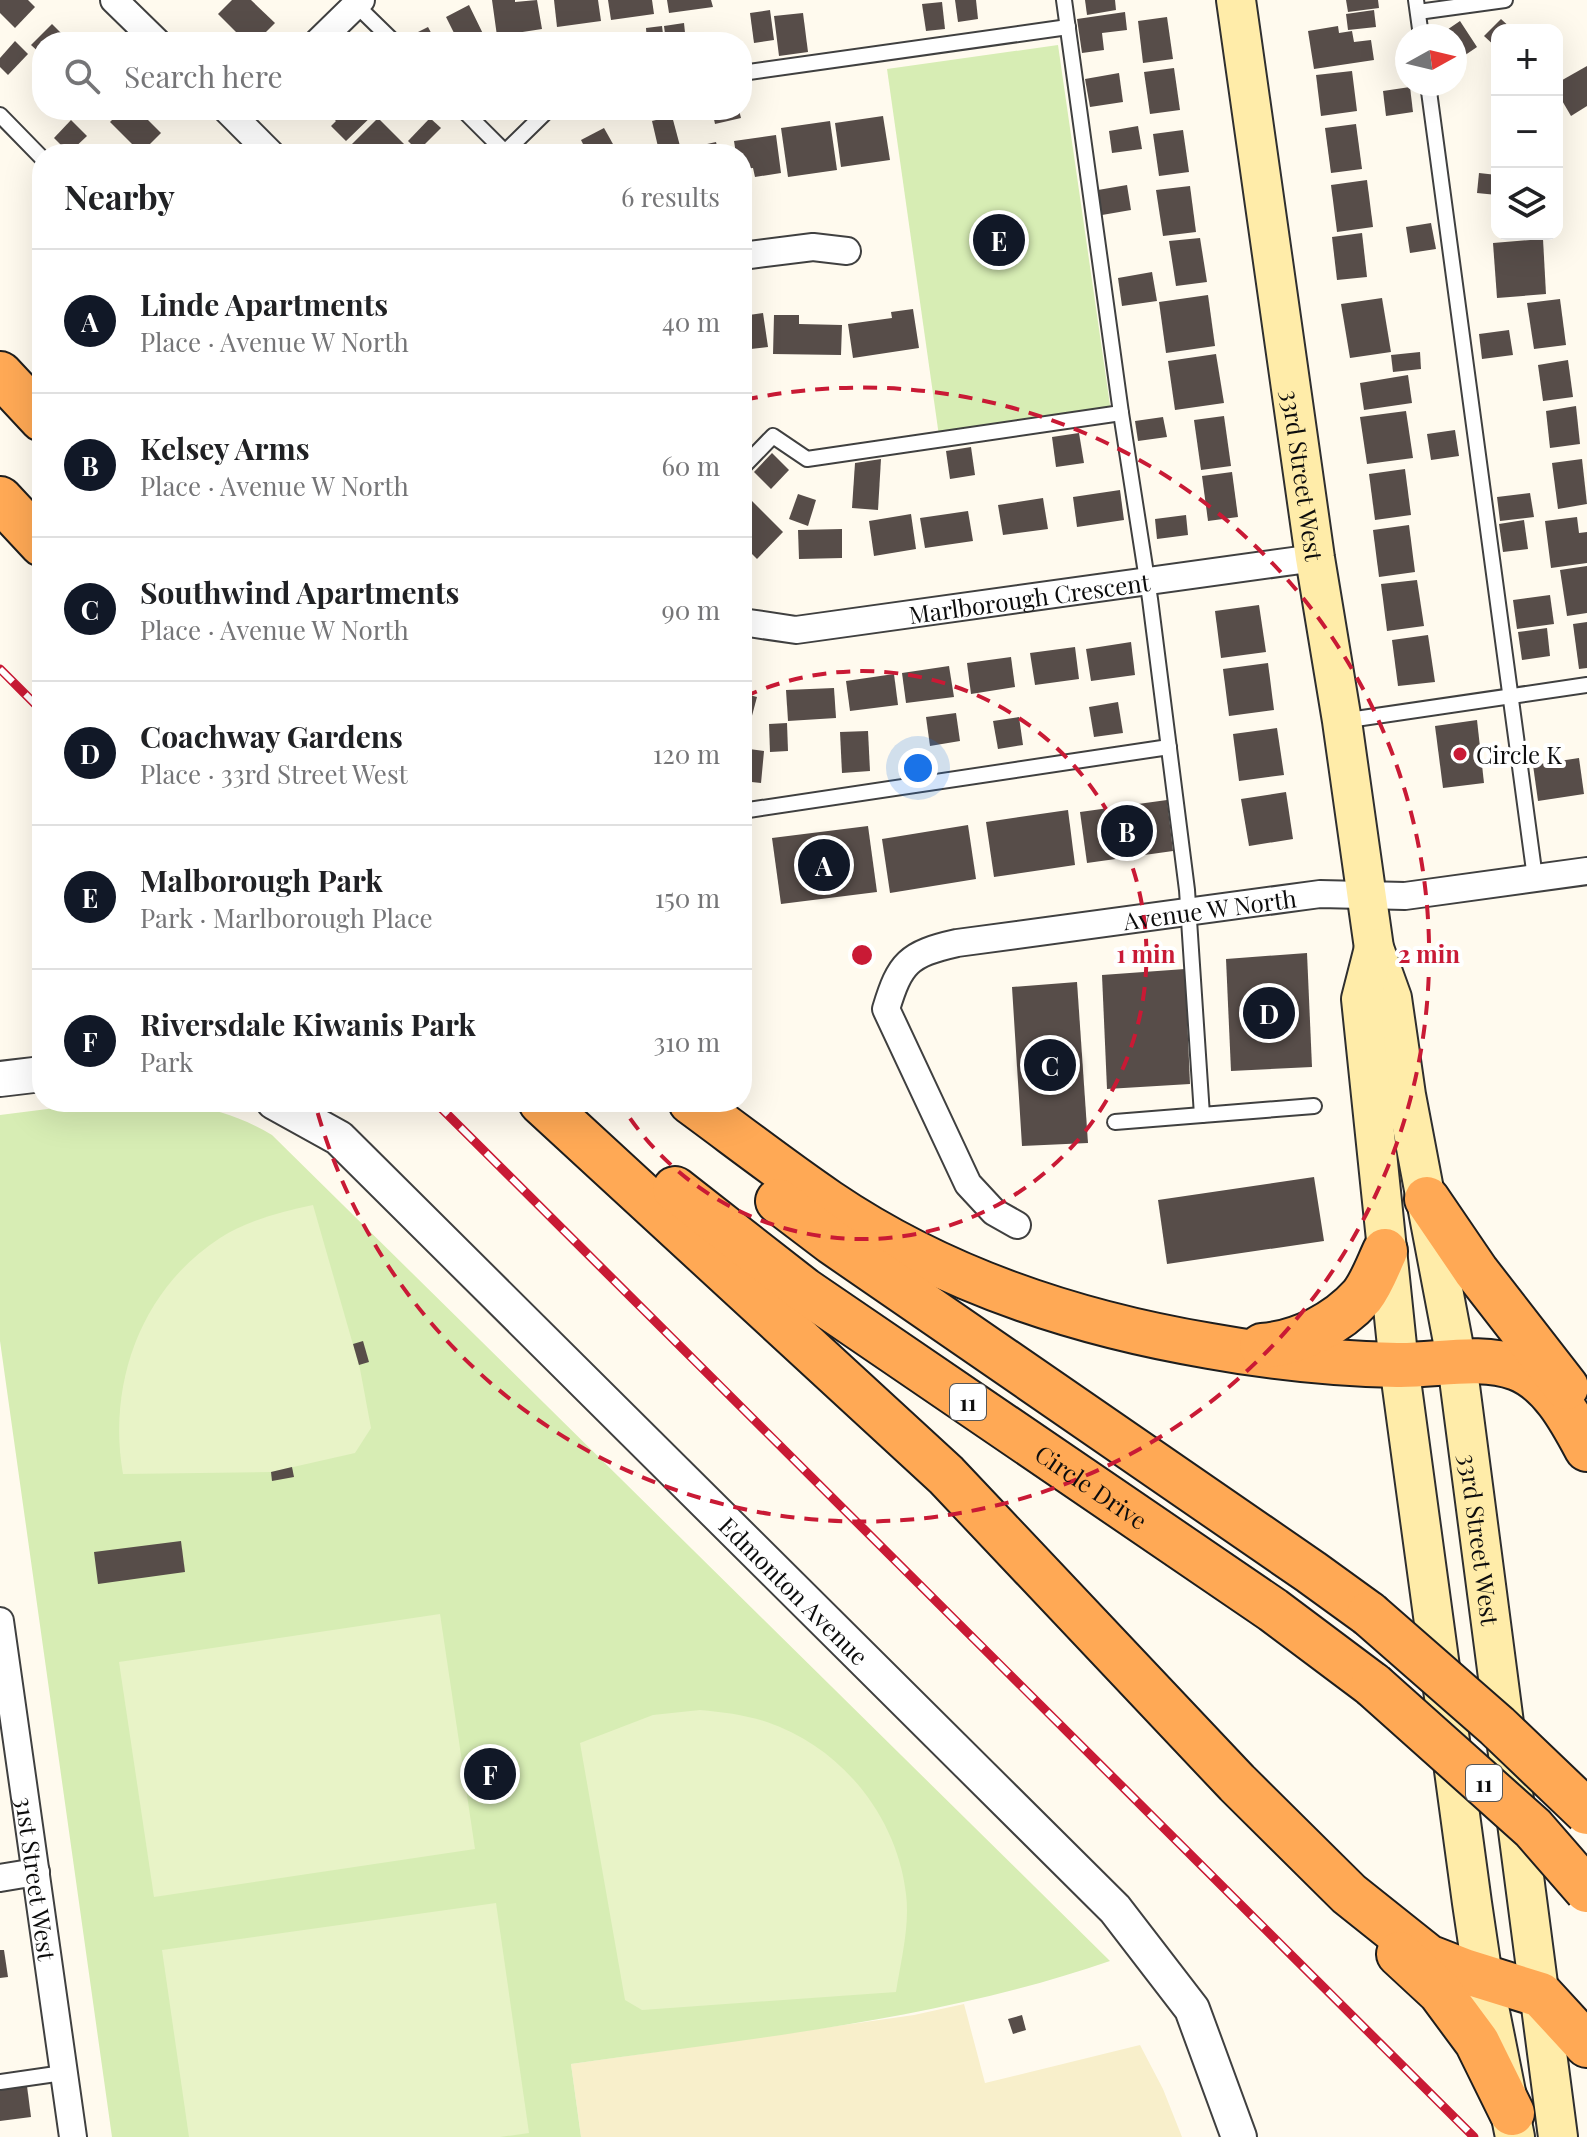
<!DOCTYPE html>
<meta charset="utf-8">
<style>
:root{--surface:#fff;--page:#f2f2f2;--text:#202124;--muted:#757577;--line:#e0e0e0;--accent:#111827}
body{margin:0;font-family:"Playfair Display",serif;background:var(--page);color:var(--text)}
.controls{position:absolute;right:24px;top:24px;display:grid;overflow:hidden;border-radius:16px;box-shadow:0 8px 32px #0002}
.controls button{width:72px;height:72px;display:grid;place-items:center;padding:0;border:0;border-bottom:2px solid var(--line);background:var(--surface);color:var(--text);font:40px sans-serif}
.compass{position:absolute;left:1395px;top:24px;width:72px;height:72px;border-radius:50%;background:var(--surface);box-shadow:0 8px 32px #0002;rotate:82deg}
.you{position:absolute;left:918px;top:768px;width:28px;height:28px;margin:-20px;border:6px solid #fff;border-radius:50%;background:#1a73e8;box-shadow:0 0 0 12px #1a73e833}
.badge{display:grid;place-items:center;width:52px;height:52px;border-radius:50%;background:var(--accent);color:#fff;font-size:26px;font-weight:700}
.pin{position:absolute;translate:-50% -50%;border:4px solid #fff;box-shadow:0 2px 8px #0006}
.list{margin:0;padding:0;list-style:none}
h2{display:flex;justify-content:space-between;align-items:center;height:104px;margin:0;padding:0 32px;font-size:34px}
h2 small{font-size:26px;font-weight:400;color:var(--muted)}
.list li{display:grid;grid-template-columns:52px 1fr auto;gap:24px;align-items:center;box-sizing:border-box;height:144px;padding:0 32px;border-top:2px solid var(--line)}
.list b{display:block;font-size:30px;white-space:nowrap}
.list p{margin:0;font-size:26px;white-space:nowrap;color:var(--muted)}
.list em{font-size:26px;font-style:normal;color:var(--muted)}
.icon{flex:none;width:44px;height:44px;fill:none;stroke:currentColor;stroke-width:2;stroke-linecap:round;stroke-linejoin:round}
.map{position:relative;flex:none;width:1587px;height:2137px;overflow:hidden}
.search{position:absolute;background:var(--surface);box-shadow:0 8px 32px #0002;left:32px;top:32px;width:720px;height:88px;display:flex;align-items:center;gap:20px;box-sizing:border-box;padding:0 28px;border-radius:32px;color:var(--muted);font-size:30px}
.panel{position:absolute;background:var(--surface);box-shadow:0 8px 32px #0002;left:32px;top:144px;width:720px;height:968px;border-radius:32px}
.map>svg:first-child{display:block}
.farmland{fill:#f8efcb}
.green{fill:#d7edb4}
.pitch{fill:#e8f3c7}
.building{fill:#574d49}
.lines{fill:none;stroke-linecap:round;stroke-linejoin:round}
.service-casing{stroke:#404040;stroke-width:18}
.minor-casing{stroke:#404040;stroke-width:30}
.tertiary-casing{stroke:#404040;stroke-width:38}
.secondary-casing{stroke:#2f2f2f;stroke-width:42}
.trunk-casing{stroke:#1e1e1e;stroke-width:48}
.service{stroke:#fff;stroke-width:14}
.minor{stroke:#fff;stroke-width:26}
.tertiary{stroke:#fff;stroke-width:34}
.secondary{stroke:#ffeca9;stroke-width:38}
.trunk{stroke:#ffa955;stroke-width:44}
.rail-casing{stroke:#c91a35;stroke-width:9}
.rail{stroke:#fff;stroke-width:6;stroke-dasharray:18;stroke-linecap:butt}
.trunk-bridge-casing{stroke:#1e1e1e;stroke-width:48;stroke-linecap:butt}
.trunk-bridge{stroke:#ffa955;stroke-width:44}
.ring{fill:none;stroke:#c91a35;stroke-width:4;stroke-dasharray:14 10}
.poi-dot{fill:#c91a35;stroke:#fff;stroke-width:3}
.labels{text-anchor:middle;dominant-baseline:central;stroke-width:8;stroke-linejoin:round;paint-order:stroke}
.shield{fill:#fff;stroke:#565656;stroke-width:2}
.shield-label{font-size:22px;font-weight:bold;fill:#0d0d0d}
.street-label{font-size:24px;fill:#0d0d0d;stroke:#fff}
.poi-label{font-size:24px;fill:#0d0d0d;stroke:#fff;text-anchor:start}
.centre{fill:#c91a35;stroke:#fff;stroke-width:4}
.ring-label{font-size:24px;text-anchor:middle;font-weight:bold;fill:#c91a35;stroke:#fff;stroke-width:8;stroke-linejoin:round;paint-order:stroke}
</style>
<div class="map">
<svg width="1587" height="2137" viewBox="0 0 1587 2137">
<rect width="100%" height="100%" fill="#fffaee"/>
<!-- farmland -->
<polygon class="farmland" points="964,2004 985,2083 1140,2045 1163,2089 1182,2137 581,2137 571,2064 914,2015"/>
<!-- green -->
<g class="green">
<polygon points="1058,45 1111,412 939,436 887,69"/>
<path d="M103,1102C168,1102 215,1101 272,1135L1110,1961C936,2021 752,2038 571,2064L581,2137H112L0,1341V1115Z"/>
</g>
<!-- pitch -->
<g class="pitch">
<path d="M313,1205L360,1369L371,1428L355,1453L271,1472L123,1474C107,1384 141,1289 220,1238C248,1220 281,1212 313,1205Z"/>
<polygon points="440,1614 475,1849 154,1897 119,1662"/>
<path d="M700,1710C723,1712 745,1715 767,1722C841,1747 897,1816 906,1894C910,1926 901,1960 896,1992L642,2010L625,2000L580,1743L653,1715Z"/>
<polygon points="496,1903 529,2133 500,2137 189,2137 162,1950"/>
</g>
<!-- building -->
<g class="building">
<polygon points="0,0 28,0 35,7 15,28 0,13"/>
<polygon points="232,0 251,0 275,23 256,42 246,42 218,14"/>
<polygon points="492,0 515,0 515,2 537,0 542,29 497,36"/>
<polygon points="554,0 598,0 601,21 557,27"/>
<polygon points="608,0 652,0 654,14 611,20"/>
<polygon points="667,0 711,0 713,7 669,13"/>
<polygon points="955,0 976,0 978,19 958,22"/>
<polygon points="1085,0 1115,0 1116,10 1087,15"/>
<polygon points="1346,0 1378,0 1379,8 1348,12"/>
<polygon points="942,2 945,29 926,31 922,4"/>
<polygon points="469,5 487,42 415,42 412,35 428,27 436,42 454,33 446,17"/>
<polygon points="770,10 774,40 754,43 750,13"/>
<polygon points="1374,10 1376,27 1348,30 1346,14"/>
<polygon points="1125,12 1127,30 1102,33 1104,50 1082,53 1077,19"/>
<polygon points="803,13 808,52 779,56 774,16"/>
<polygon points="1167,17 1173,59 1143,63 1138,21"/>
<polygon points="1501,19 1513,30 1497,30 1497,48 1484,36"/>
<polygon points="1460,21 1477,47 1455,62 1455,36 1438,36"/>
<polygon points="684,23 686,42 666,42 664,26"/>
<polygon points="52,24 70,42 42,42 42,55 31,45"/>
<polygon points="662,26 664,42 647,42 646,28"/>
<polygon points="1338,26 1339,33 1352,31 1354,42 1371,40 1374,60 1314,69 1308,31"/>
<polygon points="15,41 28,54 8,75 0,67 0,58"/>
<polygon points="1587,66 1587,106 1571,116 1557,92 1557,83"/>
<polygon points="1174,68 1180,110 1150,114 1144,72"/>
<polygon points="1352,71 1357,111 1321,116 1316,75"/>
<polygon points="1119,73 1123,102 1090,107 1085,79"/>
<polygon points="1410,87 1413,112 1386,116 1383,91"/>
<polygon points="122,110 138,110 161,133 141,153 110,122"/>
<polygon points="325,110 378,110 346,141 331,126 336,121"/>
<polygon points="712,110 739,110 741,118 715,124"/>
<polygon points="672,116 680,146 659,151 652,121"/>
<polygon points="883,116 890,160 841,167 835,123"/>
<polygon points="378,118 409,149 404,154 357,154 350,146"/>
<polygon points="430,118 441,128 418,151 408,141"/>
<polygon points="71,120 87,136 69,153 54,138"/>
<polygon points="830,121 837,170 788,177 781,128"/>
<polygon points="1356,124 1362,169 1331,173 1325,128"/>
<polygon points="1138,126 1142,149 1112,153 1109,131"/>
<polygon points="604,128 618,153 588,154 581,140"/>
<polygon points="1183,130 1189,172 1159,176 1153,134"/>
<polygon points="776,135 781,173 755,177 753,168 742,169 742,154 736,154 734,141"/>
<polygon points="716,142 719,154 676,154 676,151"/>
<polygon points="1479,173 1497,175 1497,195 1477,193"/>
<polygon points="1367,180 1373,227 1337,232 1331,185"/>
<polygon points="1127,185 1131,210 1102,215 1098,190"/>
<polygon points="1190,186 1196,232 1163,236 1156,190"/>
<polygon points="1431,223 1436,249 1410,253 1406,227"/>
<polygon points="1362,233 1367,277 1337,280 1332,237"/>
<polygon points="1200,238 1207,282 1176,286 1169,241"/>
<polygon points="1543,239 1546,294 1497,298 1493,243"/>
<polygon points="1152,272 1157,301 1122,306 1118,278"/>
<polygon points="1208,295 1215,346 1166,353 1159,302"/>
<polygon points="1382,298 1391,352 1350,358 1341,304"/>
<polygon points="1560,299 1566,345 1534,349 1527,303"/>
<polygon points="913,309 919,348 853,358 848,324 892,318 891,312"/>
<polygon points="763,313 768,347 742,350 742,316"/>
<polygon points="774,315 799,315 799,324 842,325 841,355 773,354"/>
<polygon points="1509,330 1513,355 1482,359 1479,334"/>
<polygon points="1420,352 1421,369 1393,372 1391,355"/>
<polygon points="1216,354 1224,403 1175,410 1168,361"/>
<polygon points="1568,360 1573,397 1543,401 1538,365"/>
<polygon points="1408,375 1412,403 1364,410 1360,383"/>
<polygon points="1576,406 1580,444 1550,448 1546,411"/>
<polygon points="1406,411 1413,458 1367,464 1360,417"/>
<polygon points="1224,416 1231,466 1201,470 1194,420"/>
<polygon points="1163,417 1167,437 1138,441 1135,421"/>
<polygon points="1455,430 1459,456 1431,460 1427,434"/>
<polygon points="1079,433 1084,463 1056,467 1052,437"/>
<polygon points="971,447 975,475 950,479 946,451"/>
<polygon points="772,453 789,470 771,489 754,472"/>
<polygon points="881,459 878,510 852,508 855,463"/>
<polygon points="1582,459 1587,504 1558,509 1552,463"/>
<polygon points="1405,469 1411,515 1375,520 1369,474"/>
<polygon points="1232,472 1238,517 1208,521 1202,476"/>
<polygon points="1120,490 1124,520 1077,527 1073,497"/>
<polygon points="1530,493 1534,517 1500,521 1497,497"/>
<polygon points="798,494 816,500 808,526 789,519"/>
<polygon points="747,496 783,532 757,559 742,544 742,502"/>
<polygon points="1043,498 1048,529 1003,535 998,505"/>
<polygon points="968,511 973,541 925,548 920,518"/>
<polygon points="911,514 916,549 874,556 869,521"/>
<polygon points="1186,515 1188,535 1157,539 1155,519"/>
<polygon points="1577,517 1579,533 1587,532 1587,563 1551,568 1545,521"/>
<polygon points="1524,520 1528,549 1503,552 1499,524"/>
<polygon points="1409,525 1415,572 1379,577 1373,530"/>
<polygon points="842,529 842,558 799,559 798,530"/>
<polygon points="1587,566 1587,613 1567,616 1560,570"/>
<polygon points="1417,580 1424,626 1387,631 1381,584"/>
<polygon points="1550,595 1554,624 1517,629 1513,600"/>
<polygon points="1259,605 1266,652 1221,658 1215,611"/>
<polygon points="1587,622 1587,668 1579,669 1573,624"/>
<polygon points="1547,628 1550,656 1522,660 1518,632"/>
<polygon points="1428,635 1435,682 1398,686 1392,640"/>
<polygon points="1131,642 1135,675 1091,681 1086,649"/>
<polygon points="1075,647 1079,679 1035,685 1030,653"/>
<polygon points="1011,657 1015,687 971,694 967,663"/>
<polygon points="1268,663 1274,710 1229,716 1223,669"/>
<polygon points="949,666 954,697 906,703 902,673"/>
<polygon points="894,674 898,705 850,711 846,681"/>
<polygon points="834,688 836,718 788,721 786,690"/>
<polygon points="742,693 757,697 749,727 742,725"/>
<polygon points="1118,702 1123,733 1094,737 1089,707"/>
<polygon points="956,713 960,741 930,746 926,717"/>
<polygon points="1019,717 1023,745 998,749 993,721"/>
<polygon points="1477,720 1484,783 1443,788 1435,726"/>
<polygon points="787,723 788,751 770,752 769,724"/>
<polygon points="1277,728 1284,775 1239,781 1233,734"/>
<polygon points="868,731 870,771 842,773 840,732"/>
<polygon points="742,748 764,751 761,783 742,781"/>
<polygon points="1579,758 1584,794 1538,801 1533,765"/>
<polygon points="1286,792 1293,839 1249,846 1241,799"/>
<polygon points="1167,800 1173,851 1087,863 1080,812"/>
<polygon points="1068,810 1075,865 994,877 986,822"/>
<polygon points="968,825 976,879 890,893 882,839"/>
<polygon points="868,826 877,892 781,904 772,838"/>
<polygon points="1307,953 1312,1067 1231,1071 1226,959"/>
<polygon points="1185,969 1190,1084 1107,1089 1102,975"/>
<polygon points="1077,982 1088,1143 1022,1146 1012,987"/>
<polygon points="1314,1177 1324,1241 1167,1264 1158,1200"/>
<polygon points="363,1341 369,1362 359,1365 353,1344"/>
<polygon points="292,1467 294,1477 272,1481 271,1472"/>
<polygon points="181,1541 185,1572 98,1584 94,1552"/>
<polygon points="0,1950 4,1950 8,1977 0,1978"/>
<polygon points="1022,2015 1026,2030 1013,2034 1008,2019"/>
<polygon points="27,2086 31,2117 0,2121 0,2089"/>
</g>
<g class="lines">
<!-- service casing -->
<g class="service-casing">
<g id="service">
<polyline points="351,0 394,42"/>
<polyline points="1064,0 1121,413 1150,599 1187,890 1202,1115 1314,1106"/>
<polyline points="1416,0 1421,36"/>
<polyline points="1418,12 1505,0"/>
<polyline points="742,73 1068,27"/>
<polyline points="1428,84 1535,878"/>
<polyline points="463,110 505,152"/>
<polyline points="0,115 42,158"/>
<polyline points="503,154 548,110"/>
<polyline points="742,468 773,436 807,459 1121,413"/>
<polyline points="1342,721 1587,685"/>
<polyline points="742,811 1169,747"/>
<polyline points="1115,1122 1202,1115"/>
<polyline points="0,2082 63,2073"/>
</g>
</g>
<!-- minor casing -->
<g class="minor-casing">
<g id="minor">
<polyline points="114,0 157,42"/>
<polyline points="318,42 361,0"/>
<polyline points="227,110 271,154"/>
<polyline points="742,256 813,247 847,251"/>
<path id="s1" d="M742,622L796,630L1315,558"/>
<path id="s2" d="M1017,1225L994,1212L968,1184L886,1009C900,963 908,954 957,943L1320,894L1405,896L1587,871"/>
<path id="s3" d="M0,1621L73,2137"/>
<polyline points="0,1878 36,1872"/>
</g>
</g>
<!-- tertiary casing -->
<g class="tertiary-casing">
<g id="tertiary">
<polyline points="0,1079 42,1074"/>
<path id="s4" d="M274,1102L339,1138L1115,1909L1192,2009L1239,2137"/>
</g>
</g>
<!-- secondary casing -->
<g class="secondary-casing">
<g id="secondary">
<path id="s5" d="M1236,0L1315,558L1342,721L1374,948L1392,998L1406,1095L1457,1363L1558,2137"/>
<polyline points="1374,948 1361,999 1399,1365 1472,1903 1483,1977 1515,2137"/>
</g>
</g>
<!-- trunk casing -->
<g class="trunk-casing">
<g id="trunk">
<polyline points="0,374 42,419"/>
<polyline points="0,499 42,544"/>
<polyline points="541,1102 946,1475 1237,1783 1349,1894 1428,1957 1464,1971 1541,1995 1587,2045"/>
<path d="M691,1102C736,1135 781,1170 828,1202C943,1280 1074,1323 1210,1346C1271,1357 1334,1364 1397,1365C1435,1366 1480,1354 1517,1368C1551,1381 1571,1419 1587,1449"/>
<path id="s6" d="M675,1189L804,1290L1273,1610L1373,1685"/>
<polyline points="1427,1199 1476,1271 1566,1387"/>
<polyline points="778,1201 832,1242 1311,1572 1369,1614"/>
<path d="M1262,1346C1299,1343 1337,1324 1362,1296C1372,1283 1378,1266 1385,1251"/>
<polyline points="1399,1954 1440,1992 1477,2042 1512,2113"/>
</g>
</g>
<!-- service -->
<use href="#service" class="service"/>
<!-- minor -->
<use href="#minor" class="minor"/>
<!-- tertiary -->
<use href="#tertiary" class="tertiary"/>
<!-- secondary -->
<use href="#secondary" class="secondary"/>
<!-- trunk -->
<use href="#trunk" class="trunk"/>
<!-- rail casing -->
<g class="rail-casing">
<g id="rail">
<polyline points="0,669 42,711"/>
<polyline points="435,1102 1474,2137"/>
</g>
</g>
<!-- rail -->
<use href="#rail" class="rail"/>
<!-- trunk-bridge casing -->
<g class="trunk-bridge-casing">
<g id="trunk-bridge">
<polyline points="1369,1614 1497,1726 1587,1812"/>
<polyline points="1373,1685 1533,1828 1587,1890"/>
</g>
</g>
<!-- trunk-bridge -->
<use href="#trunk-bridge" class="trunk-bridge"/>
</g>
<!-- distance rings -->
<g class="ring">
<path d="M744 697A284 284 0 1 1 620 1103"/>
<path d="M744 400A567 567 0 1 1 316 1107"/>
</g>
<!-- markers -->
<circle class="poi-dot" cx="1460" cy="754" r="8"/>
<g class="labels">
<!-- shield labels -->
<g class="shield">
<rect x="950" y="1384" width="36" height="36" rx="6"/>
<rect x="1466" y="1765" width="36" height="36" rx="6"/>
</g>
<g class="shield-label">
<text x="968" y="1402">11</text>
<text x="1484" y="1783">11</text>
</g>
<!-- street labels -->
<g class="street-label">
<text stroke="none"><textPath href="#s5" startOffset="480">33rd Street West</textPath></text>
<text stroke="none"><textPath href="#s1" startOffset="290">Marlborough Crescent</textPath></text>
<text stroke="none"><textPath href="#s2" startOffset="618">Avenue W North</textPath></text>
<text stroke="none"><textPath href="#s6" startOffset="512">Circle Drive</textPath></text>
<text stroke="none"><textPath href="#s5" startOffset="1560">33rd Street West</textPath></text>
<text stroke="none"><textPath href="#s4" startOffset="716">Edmonton Avenue</textPath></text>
<text stroke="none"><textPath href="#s3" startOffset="260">31st Street West</textPath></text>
</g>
<!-- poi labels -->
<g class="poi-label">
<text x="1476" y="754">Circle K</text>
</g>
</g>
<circle cx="862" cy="955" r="12" class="centre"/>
<g class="ring-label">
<text x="1146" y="963">1 min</text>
<text x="1429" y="963">2 min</text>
</g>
</svg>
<div class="controls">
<button>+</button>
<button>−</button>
<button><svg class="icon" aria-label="layers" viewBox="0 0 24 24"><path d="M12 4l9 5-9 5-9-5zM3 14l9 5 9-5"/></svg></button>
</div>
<svg class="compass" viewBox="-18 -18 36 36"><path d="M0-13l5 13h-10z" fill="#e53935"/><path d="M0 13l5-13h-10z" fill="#757577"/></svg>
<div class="you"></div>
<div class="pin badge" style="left:824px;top:865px">A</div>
<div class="pin badge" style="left:1127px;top:831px">B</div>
<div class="pin badge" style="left:1050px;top:1065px">C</div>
<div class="pin badge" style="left:1269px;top:1013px">D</div>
<div class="pin badge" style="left:999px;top:240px">E</div>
<div class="pin badge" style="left:490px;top:1774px">F</div>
<div class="search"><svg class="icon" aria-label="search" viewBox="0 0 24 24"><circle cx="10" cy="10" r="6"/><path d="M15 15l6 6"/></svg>Search here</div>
<section class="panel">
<h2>Nearby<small>6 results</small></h2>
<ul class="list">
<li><span class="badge">A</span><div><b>Linde Apartments</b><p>Place · Avenue W North</p></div><em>40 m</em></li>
<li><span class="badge">B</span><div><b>Kelsey Arms</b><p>Place · Avenue W North</p></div><em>60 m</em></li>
<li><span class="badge">C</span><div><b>Southwind Apartments</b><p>Place · Avenue W North</p></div><em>90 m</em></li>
<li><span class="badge">D</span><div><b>Coachway Gardens</b><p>Place · 33rd Street West</p></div><em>120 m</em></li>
<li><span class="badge">E</span><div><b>Malborough Park</b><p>Park · Marlborough Place</p></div><em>150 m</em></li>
<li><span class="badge">F</span><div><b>Riversdale Kiwanis Park</b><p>Park</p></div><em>310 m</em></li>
</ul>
</section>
</div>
